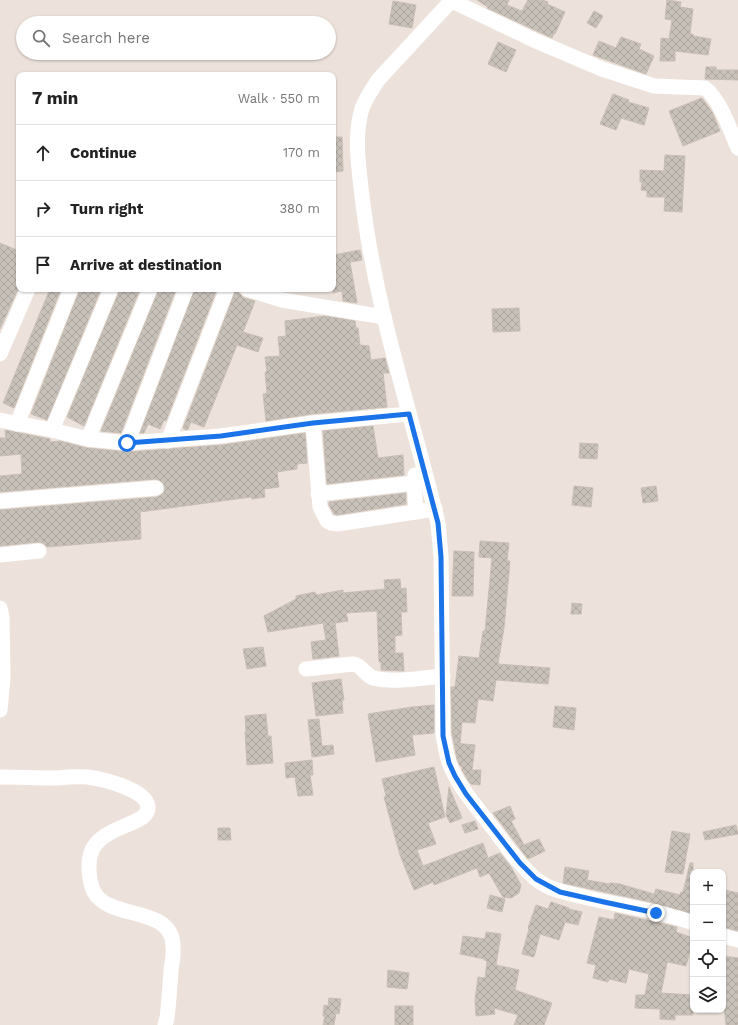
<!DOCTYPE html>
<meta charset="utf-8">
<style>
:root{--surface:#fff;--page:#f2f2f2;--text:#222;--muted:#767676;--line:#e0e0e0}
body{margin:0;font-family:"Work Sans",sans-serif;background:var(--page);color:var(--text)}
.controls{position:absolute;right:12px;bottom:12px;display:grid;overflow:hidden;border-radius:8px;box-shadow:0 1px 3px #0004}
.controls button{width:36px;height:36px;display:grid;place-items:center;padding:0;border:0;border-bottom:1px solid var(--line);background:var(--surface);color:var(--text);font:20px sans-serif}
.stop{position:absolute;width:12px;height:12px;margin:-9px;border:3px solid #1a73e8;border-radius:50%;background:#fff}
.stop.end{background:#1a73e8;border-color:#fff;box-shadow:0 1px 4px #0008}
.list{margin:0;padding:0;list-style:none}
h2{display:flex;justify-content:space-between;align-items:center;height:52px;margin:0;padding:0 16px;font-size:17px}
h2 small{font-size:13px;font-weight:400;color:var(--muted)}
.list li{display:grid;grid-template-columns:26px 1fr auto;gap:12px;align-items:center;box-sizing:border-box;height:56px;padding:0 16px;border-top:1px solid var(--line)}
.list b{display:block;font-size:15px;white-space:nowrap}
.list em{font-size:13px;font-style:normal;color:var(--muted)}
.icon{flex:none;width:22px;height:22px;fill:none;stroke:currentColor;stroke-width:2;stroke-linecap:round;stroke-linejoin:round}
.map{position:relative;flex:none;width:738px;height:1025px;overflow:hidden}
.search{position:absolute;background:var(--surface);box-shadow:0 1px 3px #0004;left:16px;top:16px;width:320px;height:44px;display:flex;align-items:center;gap:10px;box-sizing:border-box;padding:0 14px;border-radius:22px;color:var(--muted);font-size:15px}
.panel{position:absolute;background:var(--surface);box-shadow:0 1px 3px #0004;left:16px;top:72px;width:320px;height:220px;border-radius:8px}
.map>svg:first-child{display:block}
.building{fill:url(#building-cross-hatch);stroke:#c8beb4}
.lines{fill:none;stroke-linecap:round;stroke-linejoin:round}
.minor{stroke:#fff;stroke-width:15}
.route{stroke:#1a73e8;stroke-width:5}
</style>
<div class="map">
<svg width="738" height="1025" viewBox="0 0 738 1025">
<defs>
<pattern id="building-cross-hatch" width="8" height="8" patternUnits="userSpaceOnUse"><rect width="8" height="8" fill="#c7c1ba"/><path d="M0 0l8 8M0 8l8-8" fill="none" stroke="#aba6a0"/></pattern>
</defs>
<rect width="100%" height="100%" fill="#ede2db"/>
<!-- building -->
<g class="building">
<polygon points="477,0 509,0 507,5 522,11 528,0 542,0 548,2 547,4 565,12 555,34 554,33 552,38 487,8 488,7"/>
<polygon points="667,0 681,2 680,7 693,9 690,34 693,34 693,36 711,39 708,55 675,51 675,61 660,61 661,38 669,39 672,20 665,19"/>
<polygon points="393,1 416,5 412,28 389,24"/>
<polygon points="594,11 603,16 596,28 587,23"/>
<polygon points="621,37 641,44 639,49 654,56 646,74 593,55 599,41 616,48"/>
<polygon points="498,42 516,50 506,72 488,64"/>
<polygon points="706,67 716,67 716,70 738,70 738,80 705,79"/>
<polygon points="613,94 629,100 628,102 649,108 644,125 621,118 616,130 600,124"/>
<polygon points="702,98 712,112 720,131 683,146 669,111"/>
<polygon points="333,137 342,137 343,171 333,172"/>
<polygon points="665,155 685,156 682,212 664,211 665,197 647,197 647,191 641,190 642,182 640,182 640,170 664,171"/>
<polygon points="0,243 19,251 19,287 0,329"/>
<polygon points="360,250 362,260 350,262 357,303 343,301 342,291 333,293 333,255"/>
<polygon points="50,289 61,289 14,408 3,403"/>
<polygon points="80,289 101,289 47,420 45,419 31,414"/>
<polygon points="120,289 140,289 84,426 67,417"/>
<polygon points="159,289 176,289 121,433 101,431"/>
<polygon points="195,289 217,289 166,421 164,420 160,429 148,424 144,433 140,433"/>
<polygon points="235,292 239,293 244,298 255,301 243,332 263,338 258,352 237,345 204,427 191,422 188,429 186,430 183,428"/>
<polygon points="519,308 520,331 493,332 492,309"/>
<polygon points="325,316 355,321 356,328 358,328 360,345 369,346 371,360 385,358 389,373 383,373 387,407 312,414 266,421 263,394 267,393 265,372 267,372 265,357 280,356 278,337 286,336 285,321"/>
<polygon points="373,426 378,458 403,455 404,475 327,484 323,431"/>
<polygon points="5,430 50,439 50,442 60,441 87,448 128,452 222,445 305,433 307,463 297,464 297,469 277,472 279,487 264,489 265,497 252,499 251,497 140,512 141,539 47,547 43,543 38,542 0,546 0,510 157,497 161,495 164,492 165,488 163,483 159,480 155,479 0,492 0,476 22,474 21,454 0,456 0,438 6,438"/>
<polygon points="580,443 598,444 597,459 579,458"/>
<polygon points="574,486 593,488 591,507 572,505"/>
<polygon points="656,486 658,501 643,503 641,488"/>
<polygon points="406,493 406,504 337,515 334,514 329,505 329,502"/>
<polygon points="480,541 509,543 507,561 510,561 504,628 498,664 550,668 548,684 496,680 493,701 478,699 475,723 462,722 460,744 454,743 452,734 451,687 455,687 459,656 479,658 483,631 485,631 492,558 479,557"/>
<polygon points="454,551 474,552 473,596 452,596"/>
<polygon points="400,579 401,589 406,588 407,612 401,612 402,635 395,636 395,653 403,653 404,671 381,670 381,662 379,662 377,611 346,613 348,621 335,623 339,656 313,659 311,642 326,640 323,623 268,632 264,616 296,599 296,596 315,592 316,595 343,590 343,593 385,589 384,580"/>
<polygon points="572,603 582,604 581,614 571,614"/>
<polygon points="263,647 266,666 247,669 243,649"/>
<polygon points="341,679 344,700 342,700 343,713 316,716 312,683"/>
<polygon points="434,705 434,733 412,735 415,755 376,762 368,714 412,707"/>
<polygon points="555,706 576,708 574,730 553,727"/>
<polygon points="266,714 268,736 271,736 273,763 247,765 245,732 246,732 245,716"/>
<polygon points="319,719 322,746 333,745 334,754 312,757 308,720"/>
<polygon points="454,743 475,745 472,770 481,770 480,785 471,784 468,780 462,770 462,766 460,766 457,759"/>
<polygon points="312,760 313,775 310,775 313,795 298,796 295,777 286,778 285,763"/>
<polygon points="434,767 445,817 428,823 436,844 417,850 423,866 483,843 488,858 500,853 511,867 521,885 519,893 511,898 503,897 489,873 480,877 477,868 434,885 433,882 414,890 400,855 384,797 386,796 382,779"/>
<polygon points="449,787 462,818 450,823 446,815"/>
<polygon points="510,806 515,819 511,821 524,845 539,839 545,851 528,859 493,813"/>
<polygon points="475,821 478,829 465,833 462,825"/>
<polygon points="736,825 738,834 705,840 703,832"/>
<polygon points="218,828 230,828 231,840 218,840"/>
<polygon points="672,831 690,834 683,874 665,872"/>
<polygon points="690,863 693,863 693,914 655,903 563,883 565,867 589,871 587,880 609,884 610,883 620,884 654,894 656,889 680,895 681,892 683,892"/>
<polygon points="725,890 738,893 738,931 723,927 723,898"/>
<polygon points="490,895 505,899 502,912 487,908"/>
<polygon points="551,902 569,908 569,909 582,912 578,925 565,922 559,940 540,934 534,957 522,954 529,929 528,928 536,905 548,909"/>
<polygon points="615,913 677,927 676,932 693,938 693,951 690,950 686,966 668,962 667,963 661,993 693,995 693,1015 675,1015 675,1020 660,1019 660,1009 635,1008 636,995 645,995 649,974 629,969 626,983 609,979 608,982 593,978 596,965 587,963 599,917 614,920"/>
<polygon points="486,932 501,934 496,965 519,970 515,990 552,1003 544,1025 514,1025 518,1015 494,1008 495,1014 476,1016 475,1000 478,977 485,978 487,961 484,960 484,959 460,954 463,936 485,939"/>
<polygon points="723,956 738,958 738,1025 726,1025 723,996"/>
<polygon points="388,970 409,973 407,989 387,987"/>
<polygon points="329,998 341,999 339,1014 336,1013 334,1025 323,1025 325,1016 323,1016 324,1005 328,1006"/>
<rect x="395" y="1006" width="18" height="19"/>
</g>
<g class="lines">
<!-- minor -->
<g class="minor">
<path d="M452,0L378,80C372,90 364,100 361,112C354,139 359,169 362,196C375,308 412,415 438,523L441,557L443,735C445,744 446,754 449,762C456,783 472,801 485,818C501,838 516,862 536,879C549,890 567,893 584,897C620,906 658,910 693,923"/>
<path d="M452,1L536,41L602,69L654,86L705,88C721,101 730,130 738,148"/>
<polyline points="247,289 282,300 384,317"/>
<polyline points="0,354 28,289"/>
<polyline points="409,414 313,423 320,507 327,521 331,523 337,524 435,509"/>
<polyline points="0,420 52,430 88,439 127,443 221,436 313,423"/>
<polyline points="17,424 71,289"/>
<polyline points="52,430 111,289"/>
<polyline points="88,439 150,289"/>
<polyline points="168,441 227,289"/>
<polyline points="127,443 186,289"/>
<polyline points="415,475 414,483 416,512"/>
<polyline points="318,494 414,483"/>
<polyline points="0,501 156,488"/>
<polyline points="0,555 39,551"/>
<polyline points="0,608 2,617 3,679 0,710"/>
<path d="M306,669L353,664C362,665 365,675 373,678C392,683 424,678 443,676"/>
<path d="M0,777C19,777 38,778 57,778C67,777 78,776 88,777C102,779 145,789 148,806C151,829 89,822 89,865C89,874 90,884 94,892C110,921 172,905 173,946C174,954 172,962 171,970C170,986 169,1002 167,1018L165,1025"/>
<polyline points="723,936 738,940"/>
</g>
</g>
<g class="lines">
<!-- route -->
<polyline class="route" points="127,443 221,436 313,423 409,414 438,523 441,557 443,736 449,763 455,776 466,794 520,863 536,879 560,892 604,902 656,913"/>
</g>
</svg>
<div class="controls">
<button>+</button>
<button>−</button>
<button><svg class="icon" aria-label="locate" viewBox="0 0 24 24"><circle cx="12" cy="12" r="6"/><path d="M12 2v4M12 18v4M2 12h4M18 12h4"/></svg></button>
<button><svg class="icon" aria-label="layers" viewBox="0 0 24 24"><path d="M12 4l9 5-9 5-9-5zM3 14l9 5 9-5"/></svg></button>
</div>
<div class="stop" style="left:127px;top:443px"></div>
<div class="stop end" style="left:656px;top:913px"></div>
<div class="search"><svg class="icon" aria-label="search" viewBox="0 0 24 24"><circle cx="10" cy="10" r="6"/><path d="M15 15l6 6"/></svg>Search here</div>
<section class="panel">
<h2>7 min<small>Walk · 550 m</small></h2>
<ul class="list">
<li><svg class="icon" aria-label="ahead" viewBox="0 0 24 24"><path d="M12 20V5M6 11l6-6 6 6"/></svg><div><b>Continue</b></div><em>170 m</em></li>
<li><svg class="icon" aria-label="right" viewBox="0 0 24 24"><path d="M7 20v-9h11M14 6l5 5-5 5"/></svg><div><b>Turn right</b></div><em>380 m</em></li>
<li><svg class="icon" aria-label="arrive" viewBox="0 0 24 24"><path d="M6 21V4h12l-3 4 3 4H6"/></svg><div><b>Arrive at destination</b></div></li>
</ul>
</section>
</div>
